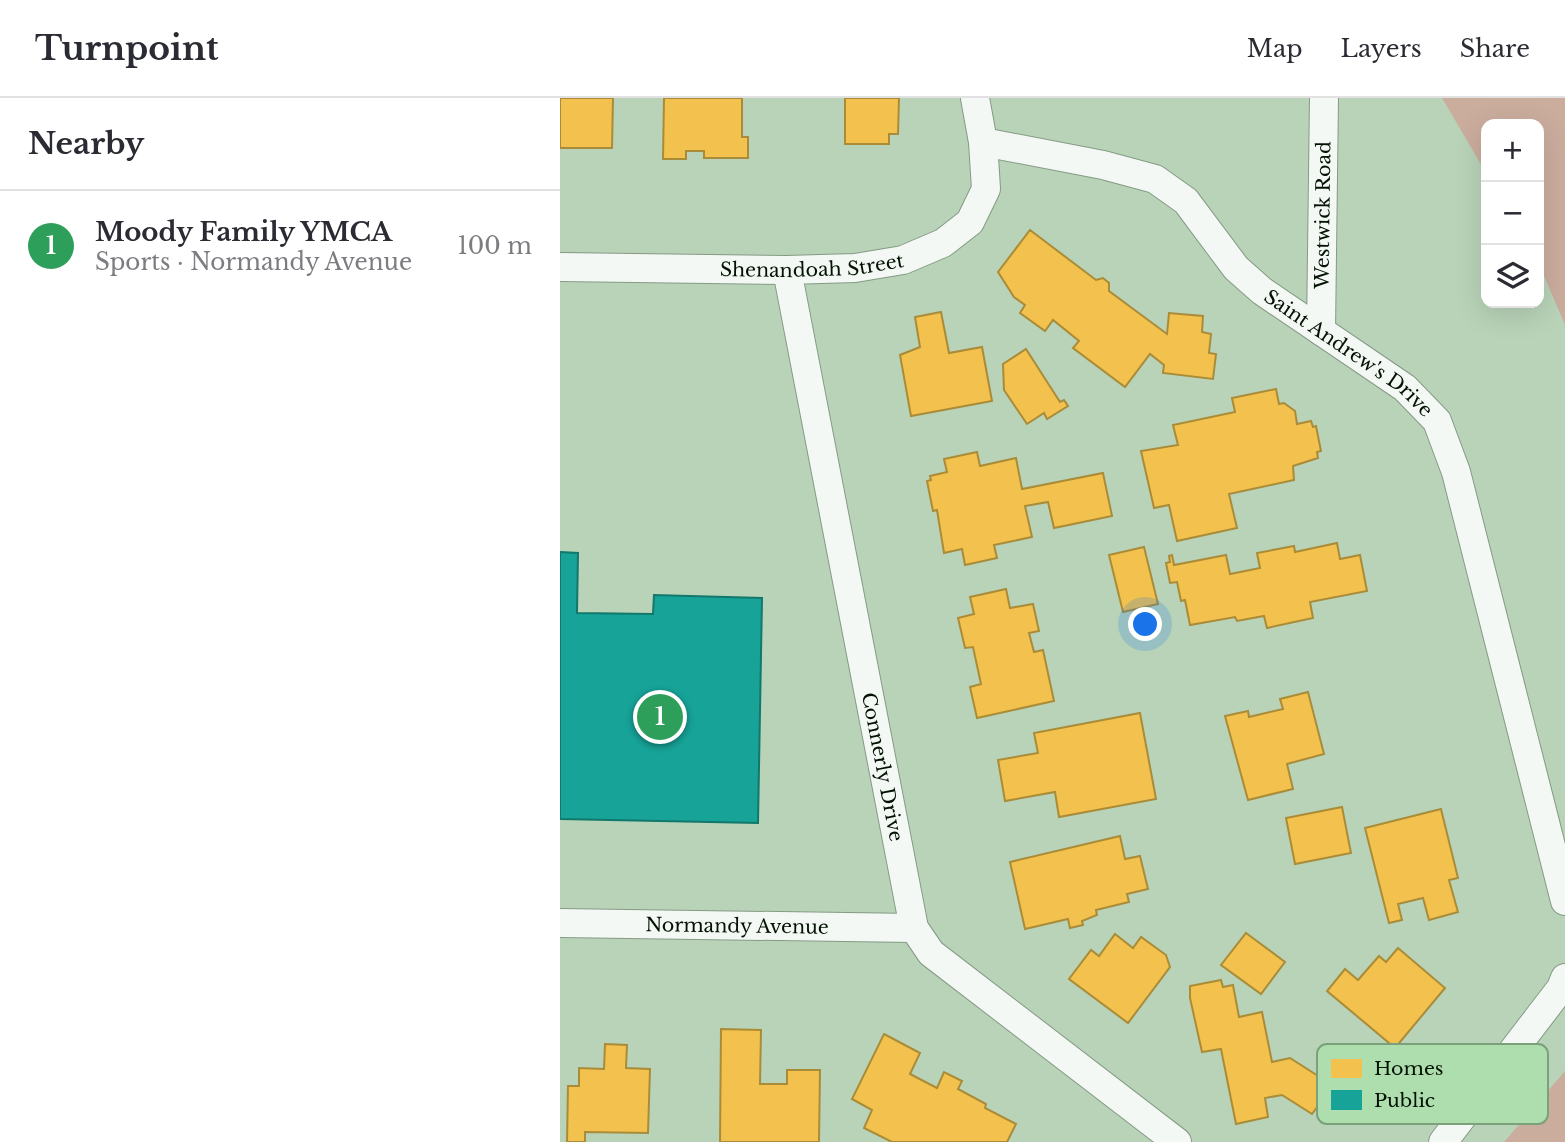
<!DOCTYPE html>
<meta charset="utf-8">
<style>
:root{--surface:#fff;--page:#f2f2f3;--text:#2b2b33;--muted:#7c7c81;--line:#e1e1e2;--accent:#0b8043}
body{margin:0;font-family:"Libre Baskerville",serif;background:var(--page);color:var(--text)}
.controls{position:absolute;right:21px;top:21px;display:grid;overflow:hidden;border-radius:14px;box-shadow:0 7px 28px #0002}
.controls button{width:63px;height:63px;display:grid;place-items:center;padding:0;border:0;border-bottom:2px solid var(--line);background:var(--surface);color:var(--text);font:35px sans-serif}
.you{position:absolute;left:586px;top:527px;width:24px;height:24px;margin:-18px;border:5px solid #fff;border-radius:50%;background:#1a73e8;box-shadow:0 0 0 10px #1a73e833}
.badge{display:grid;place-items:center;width:46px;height:46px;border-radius:50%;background:var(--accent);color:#fff;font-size:23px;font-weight:700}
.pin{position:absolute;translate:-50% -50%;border:4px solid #fff;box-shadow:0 2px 7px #0006}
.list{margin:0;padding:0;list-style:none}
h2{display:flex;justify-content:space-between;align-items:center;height:91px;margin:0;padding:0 28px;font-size:30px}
h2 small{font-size:23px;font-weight:400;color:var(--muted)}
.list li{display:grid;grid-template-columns:46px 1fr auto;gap:21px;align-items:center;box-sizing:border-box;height:112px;padding:0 28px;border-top:2px solid var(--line)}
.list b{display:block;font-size:26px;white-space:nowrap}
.list p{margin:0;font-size:23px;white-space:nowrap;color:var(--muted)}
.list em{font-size:23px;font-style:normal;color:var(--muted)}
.icon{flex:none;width:38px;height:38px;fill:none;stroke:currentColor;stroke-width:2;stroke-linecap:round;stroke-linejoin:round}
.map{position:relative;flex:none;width:1005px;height:1044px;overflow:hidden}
header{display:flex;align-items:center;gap:42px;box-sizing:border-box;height:98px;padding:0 35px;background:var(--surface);border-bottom:2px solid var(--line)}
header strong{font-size:33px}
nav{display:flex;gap:38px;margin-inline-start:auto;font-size:24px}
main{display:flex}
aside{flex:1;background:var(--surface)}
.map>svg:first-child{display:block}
.green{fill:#cbad9e}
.homes{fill:#f2c14e;stroke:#aa8c38;stroke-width:2}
.public{fill:#17a398;stroke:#11786b;stroke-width:2}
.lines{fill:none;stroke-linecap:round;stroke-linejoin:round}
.street-casing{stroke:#859a85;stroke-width:30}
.street{stroke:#f4f8f4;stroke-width:28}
.labels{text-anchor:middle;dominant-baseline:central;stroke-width:7;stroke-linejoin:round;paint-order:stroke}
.street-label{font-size:19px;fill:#031203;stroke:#aedead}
.key{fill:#aedead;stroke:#7ba17a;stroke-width:2}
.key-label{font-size:19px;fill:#031203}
</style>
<header>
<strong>Turnpoint</strong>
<nav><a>Map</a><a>Layers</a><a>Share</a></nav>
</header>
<main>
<aside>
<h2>Nearby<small></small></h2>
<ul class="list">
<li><span class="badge" style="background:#2e9e5b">1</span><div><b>Moody Family YMCA</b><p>Sports · Normandy Avenue</p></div><em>100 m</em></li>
</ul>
</aside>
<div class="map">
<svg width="1005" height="1044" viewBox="0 0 1005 1044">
<rect width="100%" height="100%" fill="#b8d3b8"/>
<!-- green -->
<g class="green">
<polygon points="882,0 1005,0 1005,227 979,166 979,26 926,26 926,75"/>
<polygon points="1005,973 1005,1044 944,1044"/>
</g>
<!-- homes -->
<g class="homes">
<polygon points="0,0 53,0 52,50 0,50"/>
<polygon points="104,0 182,0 182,39 188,39 188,60 144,60 144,53 126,53 126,61 103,61"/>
<polygon points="285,0 339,0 338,36 329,36 329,46 285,46"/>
<polygon points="470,132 536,182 543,180 549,185 549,193 607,236 609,215 643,218 642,234 651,236 649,255 656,256 653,281 603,275 604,267 590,256 565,289 513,250 519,243 493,222 485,233 460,215 465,207 454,199 438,174"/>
<polygon points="381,214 389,255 422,249 432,303 351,318 340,257 360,249 355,219"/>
<polygon points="466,251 500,304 504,302 508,308 487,321 484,315 467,326 444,292 443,266"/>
<polygon points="716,291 719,306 724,305 735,313 737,326 751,323 753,329 756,328 761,353 757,354 758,360 733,368 734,382 669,396 677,430 617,443 609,407 594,410 581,353 618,347 613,327 675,314 672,300"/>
<polygon points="417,354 420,368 456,360 462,391 543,375 552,418 494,430 488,404 465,408 472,439 434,447 437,460 405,467 402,451 384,455 377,412 373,413 367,383 371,382 370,378 387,374 384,361"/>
<polygon points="777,445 780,461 800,457 807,493 750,504 753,520 707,530 704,518 677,523 675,519 630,527 625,502 621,503 617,484 610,485 606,465 610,464 609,458 612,457 614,467 666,457 670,476 700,470 697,455 734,448 735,454"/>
<polygon points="584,449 598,506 563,514 549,457"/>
<polygon points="446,491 450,510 473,506 479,533 469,535 474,554 483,552 494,603 417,620 410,589 421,586 413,549 405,550 398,520 414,516 410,499"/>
<polygon points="748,594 764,656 727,666 733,691 688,702 665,618 688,613 689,619 723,611 720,601"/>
<polygon points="580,615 596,701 499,719 495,694 445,703 438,662 478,655 474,635"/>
<polygon points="782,709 791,755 735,766 726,720"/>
<polygon points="881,711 898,780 889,782 898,814 869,822 863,800 838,806 842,822 829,825 805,730"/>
<polygon points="560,738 565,761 580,758 588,791 567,796 569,804 536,812 537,817 522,823 523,827 510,830 508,821 465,831 450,764"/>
<polygon points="686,835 725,864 701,896 661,867"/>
<polygon points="555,836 573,850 581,839 606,857 610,869 568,925 509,881 531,852 539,858"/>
<polygon points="838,850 885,890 835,950 767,893 785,871 798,882 819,858 826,864"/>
<polygon points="661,882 663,889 673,887 679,919 702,914 712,964 730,960 766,983 770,977 784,986 769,1009 761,1004 752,1016 722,997 705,1000 708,1019 676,1026 661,951 642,954 630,900 630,888"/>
<polygon points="161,931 201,932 200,986 227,986 227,972 260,972 259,1044 160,1044"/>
<polygon points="324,936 360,955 350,976 377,990 384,974 402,983 398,991 426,1006 425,1010 456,1026 447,1044 332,1044 304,1030 312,1012 292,1001"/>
<polygon points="45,946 67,947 66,970 90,971 88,1035 25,1034 25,1044 7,1044 8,988 19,988 19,970 44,971"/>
</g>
<!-- public -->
<polygon class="public" points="0,454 18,455 17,515 93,516 94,497 202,500 198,725 0,721"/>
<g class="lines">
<!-- street casing -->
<g class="street-casing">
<g id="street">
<path id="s1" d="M423,44L543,67L595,81L626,103L676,170L702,193L845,290L877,323L896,374L1005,803"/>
<path id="s2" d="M0,169L227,172L295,170L343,162L383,145L410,124L426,91L423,44L415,0"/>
<path id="s3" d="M227,172L354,830L371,855L617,1044"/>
<path id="s4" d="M761,233L764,0"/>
<path id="s5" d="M0,825L354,830"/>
<polyline points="883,1044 1001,890 1005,880"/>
</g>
</g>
<!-- street -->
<use href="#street" class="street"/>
</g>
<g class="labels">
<!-- street labels -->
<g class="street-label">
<text stroke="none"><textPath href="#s4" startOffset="116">Westwick Road</textPath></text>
<text stroke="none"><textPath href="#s2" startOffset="252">Shenandoah Street</textPath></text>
<text stroke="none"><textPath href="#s1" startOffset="439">Saint Andrew's Drive</textPath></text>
<text stroke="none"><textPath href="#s3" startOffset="506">Connerly Drive</textPath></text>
<text stroke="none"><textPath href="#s5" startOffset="177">Normandy Avenue</textPath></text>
</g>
</g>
<!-- legend -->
<rect x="757" y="946" width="231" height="80" rx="10" class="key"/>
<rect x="771" y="961" width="31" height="19" fill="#f2c14e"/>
<rect x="771" y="992" width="31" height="20" fill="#17a398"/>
<g class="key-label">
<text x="814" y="977">Homes</text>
<text x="814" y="1009">Public</text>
</g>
</svg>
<div class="controls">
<button>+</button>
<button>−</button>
<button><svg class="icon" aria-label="layers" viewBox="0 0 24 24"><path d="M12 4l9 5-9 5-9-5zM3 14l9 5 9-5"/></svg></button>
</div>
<div class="you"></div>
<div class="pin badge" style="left:100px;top:619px;background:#2e9e5b">1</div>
</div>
</main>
